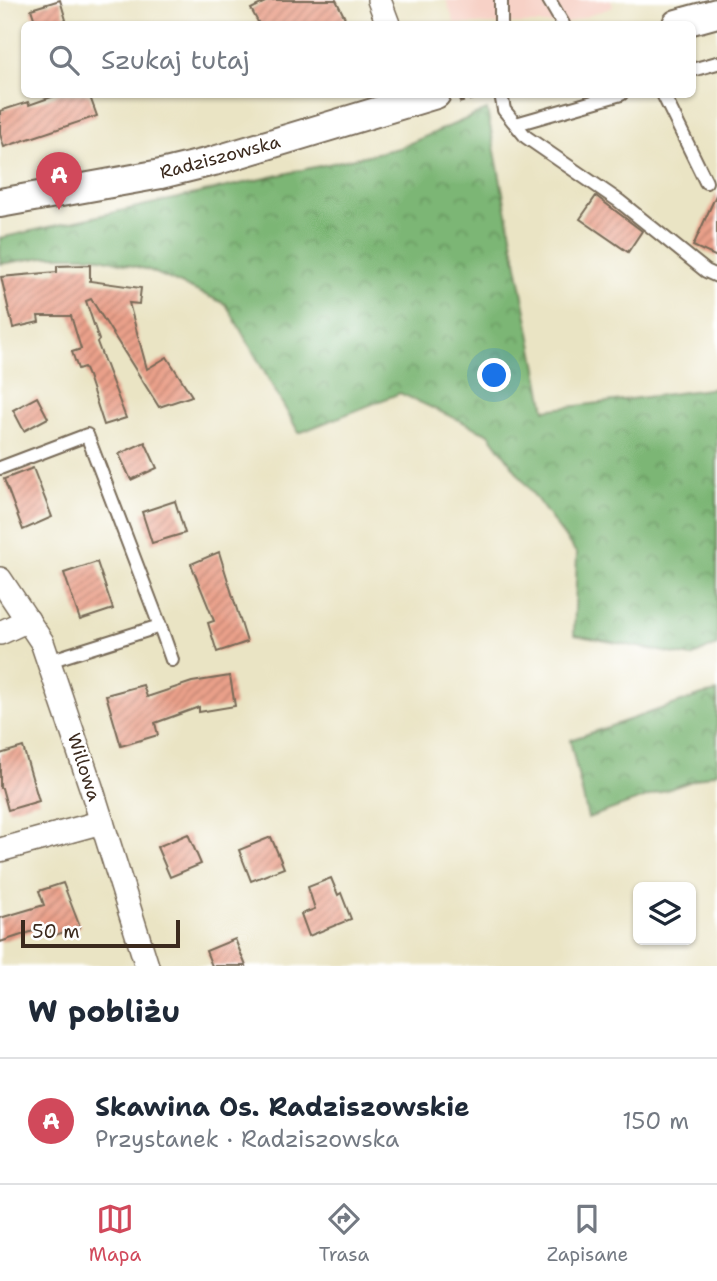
<!DOCTYPE html>
<html lang="pl">
<meta charset="utf-8">
<style>
:root{--surface:#fff;--page:#f6f6f7;--text:#1f2937;--muted:#747a83;--line:#e0e1e3;--accent:#d1495b}
body{margin:0;font-family:"Shantell Sans",sans-serif;background:var(--page);color:var(--text)}
.controls{position:absolute;right:21px;bottom:21px;display:grid;overflow:hidden;border-radius:10px;box-shadow:0 2px 5px #0004}
.controls button{width:63px;height:63px;display:grid;place-items:center;padding:0;border:0;border-bottom:2px solid var(--line);background:var(--surface);color:var(--text);font:35px sans-serif}
.scale{position:absolute;left:21px;bottom:18px;width:159px;box-sizing:border-box;padding-left:7px;border:4px solid #3b2a1e;border-top:0;font-size:19px;line-height:24px;white-space:nowrap;color:#3b2a1e;-webkit-text-stroke:5px #fff;paint-order:stroke}
.you{position:absolute;left:495px;top:376px;width:24px;height:24px;margin:-18px;border:5px solid #fff;border-radius:50%;background:#1a73e8;box-shadow:0 0 0 10px #1a73e833}
.badge{display:grid;place-items:center;width:46px;height:46px;border-radius:50%;background:var(--accent);color:#fff;font-size:23px;font-weight:700}
.pin{position:absolute;translate:-50% -58px;filter:drop-shadow(0 2px 4px #0008)}
.pin::after{content:'';position:absolute;top:37px;width:24px;height:21px;background:inherit;clip-path:polygon(0 0,100% 0,50% 100%)}
.list{margin:0;padding:0;list-style:none}
h2{display:flex;justify-content:space-between;align-items:center;height:91px;margin:0;padding:0 28px;font-size:30px}
h2 small{font-size:23px;font-weight:400;color:var(--muted)}
.list li{display:grid;grid-template-columns:46px 1fr auto;gap:21px;align-items:center;box-sizing:border-box;height:126px;padding:0 28px;border-top:2px solid var(--line)}
.list b{display:block;font-size:26px;white-space:nowrap}
.list p{margin:0;font-size:23px;white-space:nowrap;color:var(--muted)}
.list em{font-size:23px;font-style:normal;color:var(--muted)}
.icon{flex:none;width:38px;height:38px;fill:none;stroke:currentColor;stroke-width:2;stroke-linecap:round;stroke-linejoin:round}
.map{position:relative;flex:none;width:717px;height:966px;overflow:hidden}
.search{position:absolute;background:var(--surface);box-shadow:0 2px 5px #0004;left:21px;right:21px;top:21px;height:77px;display:flex;align-items:center;gap:18px;box-sizing:border-box;padding:0 24px;border-radius:10px;color:var(--muted);font-size:26px}
.sheet{height:217px;background:var(--surface)}
nav{display:flex;justify-content:space-around;align-items:center;box-sizing:border-box;height:98px;border-top:2px solid var(--line);background:var(--surface);font-size:19px;color:var(--muted)}
nav a{display:grid;justify-items:center;gap:4px}
nav .on{color:var(--accent)}
.map>svg:first-child{display:block}
.built{fill:#f7d1c6}
.forest{fill:url(#forest-crowns);stroke:#5c704a;stroke-width:2}
.building{fill:url(#building-hatch)}
.lines{fill:none;stroke-linecap:round;stroke-linejoin:round}
.service-casing{stroke:#786b58;stroke-width:16}
.minor-casing{stroke:#786b58;stroke-width:26}
.tertiary-casing{stroke:#786b58;stroke-width:32}
.path{stroke:#786b58;stroke-width:3.5;stroke-dasharray:5 5;stroke-linecap:butt}
.service{stroke:#fff;stroke-width:12}
.minor{stroke:#fff;stroke-width:23}
.tertiary{stroke:#fff;stroke-width:28}
.labels{text-anchor:middle;dominant-baseline:central;stroke-width:5;stroke-linejoin:round;paint-order:stroke}
.street-label{font-size:18px;fill:#3b2a1e;stroke:#fff}
</style>
<div class="map">
<svg width="717" height="966" viewBox="0 0 717 966">
<defs>
<pattern id="forest-crowns" width="20" height="18" patternUnits="userSpaceOnUse" patternTransform="scale(1.75)"><rect width="20" height="18" fill="#7cb675"/><path d="M2 6a3 3 0 1 1 6 0M12 15a3 3 0 1 1 6 0" fill="none" stroke="#67945f"/></pattern>
<pattern id="building-hatch" width="6" height="6" patternUnits="userSpaceOnUse" patternTransform="scale(1.75)"><rect width="6" height="6" fill="#eaa08a"/><path d="M-1 1l2-2M0 6l6-6M5 7l2-2" fill="none" stroke="#bf8370"/></pattern>
</defs>
<rect width="100%" height="100%" fill="#fff"/>
<filter id="ink" filterUnits="userSpaceOnUse"><feTurbulence type="fractalNoise" baseFrequency=".0143" numOctaves="2"/><feDisplacementMap in="SourceGraphic" scale="14" xChannelSelector="R" yChannelSelector="G"/><feConvolveMatrix kernelMatrix="1 2 1 2 8 2 1 2 1" color-interpolation-filters="sRGB"/></filter>
<filter id="wash" filterUnits="userSpaceOnUse"><feTurbulence type="fractalNoise" baseFrequency=".00686" numOctaves="4" result="noise"/><feDisplacementMap in="SourceGraphic" scale="28" xChannelSelector="R" yChannelSelector="G"/><feGaussianBlur stdDeviation="1.57" result="paint"/><feColorMatrix in="noise" values="0 0 0 0 0 0 0 0 0 0 0 0 0 0 0 0 0 1.4 0 .05"/><feComposite in="paint" operator="in"/></filter>
<g filter="url(#wash)">
<rect width="100%" height="100%" fill="#eae4c4"/>
<!-- built -->
<polygon class="built" points="446,0 611,0 613,7 565,24 455,24"/>
<!-- forest -->
<g class="forest">
<polygon points="487,110 545,410 717,388 717,645 691,657 574,635 577,554 489,434 400,393 299,433 226,304 149,270 93,256 50,256 0,264 0,238 399,148"/>
<polygon points="717,692 717,772 588,818 570,740 702,695"/>
</g>
<g id="blocks">
<!-- building -->
<g class="building">
<polygon points="60,0 66,20 50,24 36,24 31,9"/>
<polygon points="269,0 336,0 348,24 259,24 251,9"/>
<polygon points="60,94 89,94 97,116 4,147 0,134 0,111 28,102 29,105"/>
<polygon points="717,193 717,257 693,246"/>
<polygon points="596,196 642,231 628,252 580,219"/>
<polygon points="90,265 90,281 141,288 139,304 129,303 147,369 167,357 192,396 159,407 91,299 86,301 99,340 97,342 126,418 104,425 88,376 84,367 78,369 72,352 81,349 71,316 38,316 39,322 13,328 1,277 57,272 57,266"/>
<polygon points="37,397 48,418 24,431 13,410"/>
<polygon points="145,442 157,468 131,480 119,454"/>
<polygon points="33,468 52,517 23,530 4,479"/>
<polygon points="175,501 185,533 152,543 142,512"/>
<polygon points="219,552 247,642 217,652 208,623 214,621 191,564"/>
<polygon points="97,562 113,609 80,620 64,573"/>
<polygon points="230,676 235,706 199,712 199,707 155,723 158,735 121,746 106,695 143,685 147,697 192,682"/>
<polygon points="23,747 39,801 8,810 2,788 0,788 0,754"/>
<polygon points="188,834 201,864 170,877 157,847"/>
<polygon points="271,837 284,868 251,881 239,850"/>
<polygon points="331,878 338,895 341,893 351,919 309,936 301,914 315,909 308,887"/>
<polygon points="63,883 80,927 52,936 49,926 0,942 0,918 44,905 39,891"/>
<polygon points="235,939 246,966 212,966 206,951"/>
</g>
</g>
</g>
<g filter="url(#ink)">
<use href="#blocks" fill-opacity="0" stroke="#786b58" stroke-width="2"/>
<g class="lines">
<!-- service casing -->
<g class="service-casing">
<g id="service">
<polyline points="549,0 563,24"/>
<polyline points="501,24 501,0"/>
<polyline points="692,70 717,63"/>
<polyline points="501,94 504,110 526,137 619,201 706,271 717,276"/>
<polyline points="663,94 706,182"/>
<polyline points="516,124 621,94"/>
<polyline points="0,468 87,435 160,626"/>
<polyline points="49,661 160,626 172,660"/>
</g>
</g>
<!-- minor casing -->
<g class="minor-casing">
<g id="minor">
<polyline points="379,0 388,24"/>
<polyline points="0,579 42,642 91,787 147,966"/>
<polyline points="0,633 28,620"/>
<polyline points="0,850 102,822"/>
</g>
</g>
<!-- tertiary casing -->
<g class="tertiary-casing">
<g id="tertiary">
<polyline points="677,24 717,13"/>
<polyline points="0,203 161,174 214,161 436,94"/>
</g>
</g>
<!-- path -->
<polyline class="path" points="459,102 486,95"/>
<!-- service -->
<use href="#service" class="service"/>
<!-- minor -->
<use href="#minor" class="minor"/>
<!-- tertiary -->
<use href="#tertiary" class="tertiary"/>
</g>
</g>
<g class="labels">
<!-- street labels -->
<g class="street-label">
<text transform="translate(220 157) rotate(-15)">Radziszowska</text>
<text transform="translate(84 767) rotate(72)">Willowa</text>
</g>
</g>
</svg>
<div class="controls">
<button><svg class="icon" aria-label="layers" viewBox="0 0 24 24"><path d="M12 4l9 5-9 5-9-5zM3 14l9 5 9-5"/></svg></button>
</div>
<div class="scale">50 m</div>
<div class="you"></div>
<div class="pin badge" style="left:59px;top:210px">A</div>
<div class="search"><svg class="icon" aria-label="search" viewBox="0 0 24 24"><circle cx="10" cy="10" r="6"/><path d="M15 15l6 6"/></svg>Szukaj tutaj</div>
</div>
<section class="sheet">
<h2>W pobliżu<small></small></h2>
<ul class="list">
<li><span class="badge">A</span><div><b>Skawina Os. Radziszowskie</b><p>Przystanek · Radziszowska</p></div><em>150 m</em></li>
</ul>
</section>
<nav>
<a class="on"><svg class="icon" aria-label="map" viewBox="0 0 24 24"><path d="M3 6l6-2 6 2 6-2v14l-6 2-6-2-6 2zM9 4v14M15 6v14"/></svg>Mapa</a>
<a><svg class="icon" aria-label="directions" viewBox="0 0 24 24"><path d="M12 3l9 9-9 9-9-9zM9 14v-3h6M13 9l2 2-2 2"/></svg>Trasa</a>
<a><svg class="icon" aria-label="saved" viewBox="0 0 24 24"><path d="M7 4h10v16l-5-4-5 4z"/></svg>Zapisane</a>
</nav>
